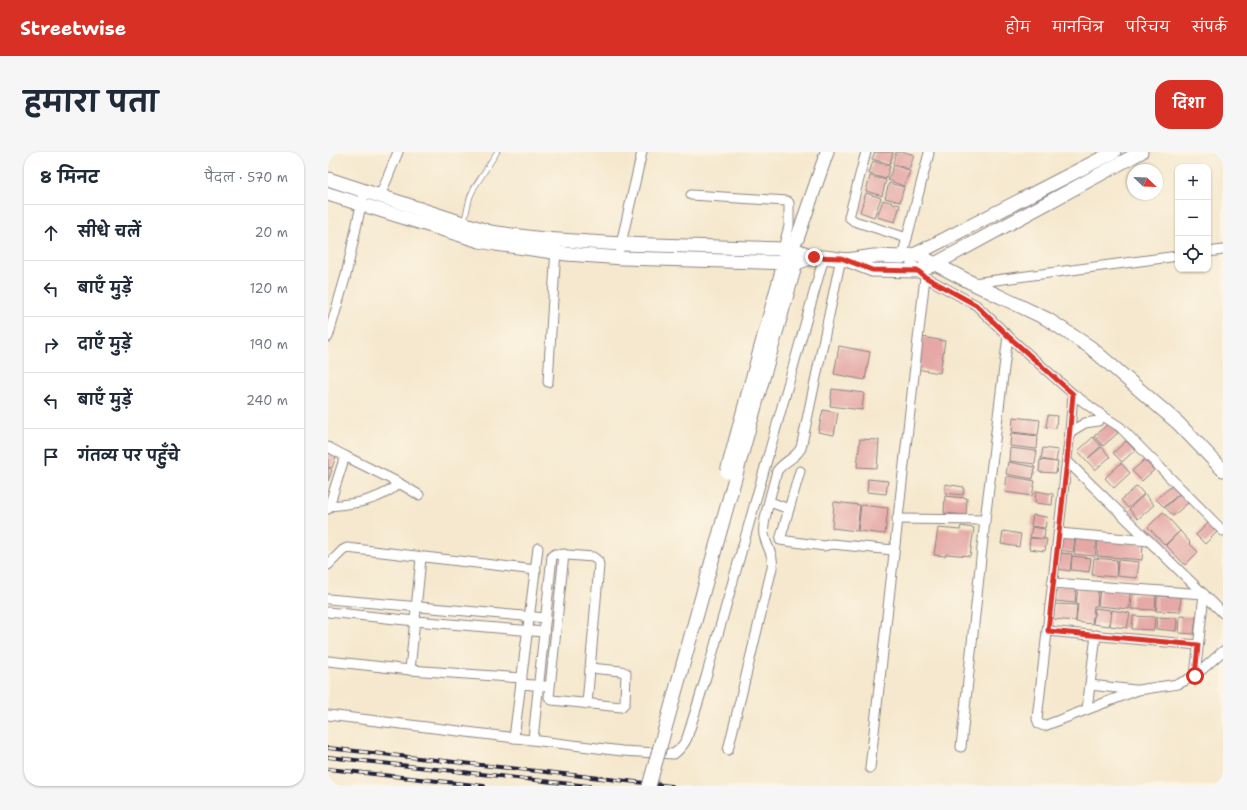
<!DOCTYPE html>
<html lang="hi">
<meta charset="utf-8">
<style>
:root{--surface:#fff;--page:#f6f6f7;--text:#1f2937;--muted:#747a83;--line:#e0e1e3;--accent:#d93025}
body{margin:0;font-family:"Shantell Sans","Playpen Sans Deva",sans-serif;background:var(--page);color:var(--text)}
.controls{position:absolute;right:12px;top:12px;display:grid;overflow:hidden;border-radius:8px;box-shadow:0 1px 3px #0004}
.controls button{width:36px;height:36px;display:grid;place-items:center;padding:0;border:0;border-bottom:1px solid var(--line);background:var(--surface);color:var(--text);font:20px sans-serif}
.compass{position:absolute;left:799px;top:12px;width:36px;height:36px;border-radius:50%;background:var(--surface);box-shadow:0 1px 3px #0004;rotate:113deg}
.stop{position:absolute;width:12px;height:12px;margin:-9px;border:3px solid #d93025;border-radius:50%;background:#fff}
.stop.end{background:#d93025;border-color:#fff;box-shadow:0 1px 4px #0008}
.list{margin:0;padding:0;list-style:none}
h2{display:flex;justify-content:space-between;align-items:center;height:52px;margin:0;padding:0 16px;font-size:17px}
h2 small{font-size:13px;font-weight:400;color:var(--muted)}
.list li{display:grid;grid-template-columns:26px 1fr auto;gap:12px;align-items:center;box-sizing:border-box;height:56px;padding:0 16px;border-top:1px solid var(--line)}
.list b{display:block;font-size:15px;white-space:nowrap}
.list em{font-size:13px;font-style:normal;color:var(--muted)}
.icon{flex:none;width:22px;height:22px;fill:none;stroke:currentColor;stroke-width:2;stroke-linecap:round;stroke-linejoin:round}
.map{position:relative;flex:none;width:895px;height:634px;overflow:hidden;border-radius:16px}
header{display:flex;align-items:center;gap:24px;box-sizing:border-box;height:56px;padding:0 20px;background:var(--accent);color:#fff}
header strong{font-size:19px}
nav{display:flex;gap:22px;margin-inline-start:auto;font-size:14px}
.intro{display:flex;align-items:center;justify-content:space-between;box-sizing:border-box;height:96px;padding:0 24px}
h1{margin:0;font-size:28px}
.button{padding:10px 18px;border-radius:16px;background:var(--accent);color:#fff;font-size:14px;font-weight:700}
main{display:flex;gap:24px;padding:0 24px}
aside{flex:1;background:var(--surface);border-radius:16px;box-shadow:0 1px 3px #0004}
.map>svg:first-child{display:block}
.building{fill:#e5a8a6}
.lines{fill:none;stroke-linecap:round;stroke-linejoin:round}
.lane-casing{stroke:#8c8584;stroke-width:6}
.street-casing{stroke:#8c8584;stroke-width:11}
.secondary-casing{stroke:#8c8584;stroke-width:15}
.lane{stroke:#fff;stroke-width:4.5}
.street{stroke:#fff;stroke-width:9}
.secondary{stroke:#fff;stroke-width:13}
.rail-casing{stroke:#22223b;stroke-width:4}
.rail{stroke:#fcf5e5;stroke-width:2.5;stroke-dasharray:8;stroke-linecap:butt}
.secondary-bridge-casing{stroke:#8c8584;stroke-width:15;stroke-linecap:butt}
.secondary-bridge{stroke:#fff;stroke-width:13}
.route{stroke:#d93025;stroke-width:5}
</style>
<header>
<strong>Streetwise</strong>
<nav><a>होम</a><a>मानचित्र</a><a>परिचय</a><a>संपर्क</a></nav>
</header>
<div class="intro"><h1>हमारा पता</h1><a class="button">दिशा</a></div>
<main>
<aside>
<h2>8 मिनट<small>पैदल · 570 m</small></h2>
<ul class="list">
<li><svg class="icon" aria-label="ahead" viewBox="0 0 24 24"><path d="M12 20V5M6 11l6-6 6 6"/></svg><div><b>सीधे चलें</b></div><em>20 m</em></li>
<li><svg class="icon" aria-label="left" viewBox="0 0 24 24"><path d="M17 20v-9H6M10 6l-5 5 5 5"/></svg><div><b>बाएँ मुड़ें</b></div><em>120 m</em></li>
<li><svg class="icon" aria-label="right" viewBox="0 0 24 24"><path d="M7 20v-9h11M14 6l5 5-5 5"/></svg><div><b>दाएँ मुड़ें</b></div><em>190 m</em></li>
<li><svg class="icon" aria-label="left" viewBox="0 0 24 24"><path d="M17 20v-9H6M10 6l-5 5 5 5"/></svg><div><b>बाएँ मुड़ें</b></div><em>240 m</em></li>
<li><svg class="icon" aria-label="arrive" viewBox="0 0 24 24"><path d="M6 21V4h12l-3 4 3 4H6"/></svg><div><b>गंतव्य पर पहुँचे</b></div></li>
</ul>
</aside>
<div class="map">
<svg width="895" height="634" viewBox="0 0 895 634">
<rect width="100%" height="100%" fill="#fcf5e5"/>
<filter id="ink" filterUnits="userSpaceOnUse"><feTurbulence type="fractalNoise" baseFrequency=".025" numOctaves="2"/><feDisplacementMap in="SourceGraphic" scale="8" xChannelSelector="R" yChannelSelector="G"/><feConvolveMatrix kernelMatrix="1 2 1 2 8 2 1 2 1" color-interpolation-filters="sRGB"/></filter>
<filter id="wash" filterUnits="userSpaceOnUse"><feTurbulence type="fractalNoise" baseFrequency=".012" numOctaves="4" result="noise"/><feDisplacementMap in="SourceGraphic" scale="16" xChannelSelector="R" yChannelSelector="G"/><feGaussianBlur stdDeviation="0.9" result="paint"/><feColorMatrix in="noise" values="0 0 0 0 0 0 0 0 0 0 0 0 0 0 0 0 0 1.4 0 .05"/><feComposite in="paint" operator="in"/></filter>
<g filter="url(#wash)">
<rect width="100%" height="100%" fill="#f5e8ce"/>
<g id="blocks">
<!-- building -->
<g class="building">
<polygon points="547,0 565,0 562,12 544,7"/>
<polygon points="568,0 577,0 586,3 581,17 565,12"/>
<polygon points="545,9 562,14 558,27 541,22"/>
<polygon points="566,13 582,19 576,34 560,28"/>
<polygon points="542,24 558,28 554,44 538,39"/>
<polygon points="561,31 576,35 572,50 557,46"/>
<polygon points="538,41 553,46 546,65 532,60"/>
<polygon points="555,48 572,53 567,70 549,65"/>
<polygon points="594,185 617,189 612,221 589,217"/>
<polygon points="511,194 542,200 537,228 506,222"/>
<polygon points="504,237 536,241 534,258 502,254"/>
<polygon points="495,258 510,261 506,283 490,280"/>
<polygon points="720,263 729,264 728,276 718,275"/>
<polygon points="685,265 712,268 710,283 684,280"/>
<polygon points="781,271 790,281 775,294 766,284"/>
<polygon points="683,281 710,284 709,297 682,294"/>
<polygon points="765,285 773,294 760,306 774,295 782,305 767,318 750,299"/>
<polygon points="532,287 551,288 549,316 529,315"/>
<polygon points="798,289 807,298 794,310 785,301"/>
<polygon points="682,296 709,299 707,312 681,309"/>
<polygon points="715,296 730,298 728,310 713,307"/>
<polygon points="0,301 8,304 4,316 0,315"/>
<polygon points="712,308 730,310 728,321 711,320"/>
<polygon points="816,308 826,318 814,329 804,319"/>
<polygon points="680,310 707,315 705,327 678,322"/>
<polygon points="793,311 802,321 786,336 777,326"/>
<polygon points="0,316 4,318 0,329"/>
<polygon points="679,324 707,329 704,344 677,340"/>
<polygon points="540,327 560,329 558,342 539,340"/>
<polygon points="617,332 636,335 635,343 617,341"/>
<polygon points="845,333 852,341 836,355 828,347"/>
<polygon points="809,334 816,342 800,356 793,348"/>
<polygon points="708,339 725,342 724,353 707,351"/>
<polygon points="817,342 826,353 810,367 801,357"/>
<polygon points="852,342 860,351 845,364 837,355"/>
<polygon points="617,344 639,346 638,363 616,361"/>
<polygon points="506,350 532,353 529,379 504,376"/>
<polygon points="533,353 560,356 557,382 530,379"/>
<polygon points="835,360 852,379 837,393 820,375"/>
<polygon points="705,363 719,365 717,376 703,374"/>
<polygon points="881,370 890,379 877,392 868,383"/>
<polygon points="633,374 646,376 642,404 618,402 617,404 606,403 610,376 632,378"/>
<polygon points="704,375 717,377 716,387 702,385"/>
<polygon points="675,379 693,382 691,395 673,392"/>
<polygon points="852,379 862,390 861,391 870,400 857,413 838,393"/>
<polygon points="733,384 747,386 745,400 731,398"/>
<polygon points="748,385 769,388 767,404 746,402"/>
<polygon points="702,386 719,387 717,399 701,397"/>
<polygon points="770,388 815,392 814,408 769,404"/>
<polygon points="731,401 744,402 742,419 730,417"/>
<polygon points="744,404 763,406 761,420 743,418"/>
<polygon points="766,406 789,408 788,425 764,423"/>
<polygon points="790,408 811,410 809,426 789,424"/>
<polygon points="728,433 748,434 747,451 727,449"/>
<polygon points="750,436 770,439 769,454 766,454 764,472 748,470 750,452 748,452"/>
<polygon points="772,437 802,440 801,457 770,454"/>
<polygon points="804,442 828,443 827,458 803,457"/>
<polygon points="829,444 853,445 852,460 828,459"/>
<polygon points="727,452 749,453 748,469 725,467"/>
<polygon points="767,456 783,458 781,474 765,472"/>
<polygon points="784,458 802,461 799,476 782,474"/>
<polygon points="805,464 827,465 826,478 804,477"/>
<polygon points="852,464 868,465 866,482 851,481"/>
<polygon points="829,465 849,466 848,479 828,477"/>
</g>
</g>
</g>
<g filter="url(#ink)">
<use href="#blocks" fill-opacity="0" stroke="#8c8584" stroke-width="1"/>
<g class="lines">
<!-- lane casing -->
<g class="lane-casing">
<polyline id="lane" points="136,70 142,45 146,36 169,0"/>
</g>
<!-- street casing -->
<g class="street-casing">
<g id="street">
<polyline points="538,0 521,65 526,69 579,86"/>
<polyline points="363,43 459,49 461,51 461,74 455,97"/>
<polyline points="52,44 70,0"/>
<polyline points="292,96 314,0"/>
<polyline points="880,100 895,98"/>
<polyline points="574,105 601,1"/>
<polyline points="597,125 648,153 680,184 745,242 775,264 792,275 895,379"/>
<polyline points="645,131 850,104"/>
<polyline points="0,185 18,123 33,53 37,40"/>
<polyline points="220,230 228,96"/>
<polyline points="745,242 742,280 757,271 770,269 775,264"/>
<polyline points="742,280 709,567 711,572 716,574 810,538 850,532 867,524 895,499"/>
<polyline points="0,295 17,304"/>
<polyline points="739,309 895,461"/>
<polyline points="442,350 461,357 452,388 496,394 504,392 565,398"/>
<polyline points="1,354 17,304 71,331"/>
<path d="M0,357L1,354C26,352 52,349 71,331L91,343"/>
<polyline points="461,357 472,319"/>
<polyline points="569,367 657,368"/>
<polyline points="731,381 821,389"/>
<polyline points="236,402 221,545 224,548 293,555 297,551 298,521 293,519 262,516"/>
<polyline points="0,413 15,398 19,396 208,418"/>
<polyline points="724,431 876,442 867,524"/>
<polyline points="0,447 218,466"/>
<polyline points="0,460 87,469 216,480"/>
<polyline points="719,479 870,493"/>
<polyline points="0,509 82,518 194,526"/>
<polyline points="82,518 93,406"/>
<polyline points="193,532 217,534"/>
<polyline points="762,533 807,538"/>
<polyline points="759,557 768,483"/>
<path d="M0,563L294,599L346,602C352,597 356,593 359,586L378,525L496,105"/>
<polyline points="186,586 210,396"/>
<polyline points="205,587 224,404 227,402 265,405 270,409 271,413 259,552"/>
<polyline points="633,595 657,368 680,184"/>
<path d="M400,598L444,416C446,401 439,397 436,383C433,373 446,332 449,319C456,309 467,307 473,296L513,106"/>
<polyline points="542,616 597,125 590,119 579,105"/>
</g>
</g>
<!-- secondary casing -->
<g class="secondary-casing">
<g id="secondary">
<polyline points="0,27 162,80 215,87 293,92 455,97 471,99 486,105"/>
<polyline points="0,42 152,89 168,92 239,102 295,106 468,111 486,105 496,105 519,108 544,118 590,119 607,112 813,0"/>
<polyline points="588,102 644,131 719,167 762,195 850,271 895,318"/>
<polyline points="519,108 546,104 574,105 588,102 786,0"/>
<polyline points="431,240 470,104"/>
<polyline points="420,242 460,97 469,87 499,0"/>
</g>
</g>
<!-- lane -->
<use href="#lane" class="lane"/>
<!-- street -->
<use href="#street" class="street"/>
<!-- secondary -->
<use href="#secondary" class="secondary"/>
<!-- rail casing -->
<g class="rail-casing">
<g id="rail">
<polyline points="0,596 344,634"/>
<polyline points="0,605 261,634"/>
<polyline points="0,617 156,634"/>
</g>
</g>
<!-- rail -->
<use href="#rail" class="rail"/>
<!-- secondary-bridge casing -->
<g class="secondary-bridge-casing">
<g id="secondary-bridge">
<polyline points="399,320 420,242"/>
<polyline points="321,634 431,240"/>
</g>
</g>
<!-- secondary-bridge -->
<use href="#secondary-bridge" class="secondary-bridge"/>
</g>
</g>
<g class="lines" filter="url(#ink)">
<!-- route -->
<polyline class="route" points="486,105 513,106 544,118 590,119 597,125 648,153 680,184 745,242 739,309 720,479 870,493 867,524"/>
</g>
</svg>
<div class="controls">
<button>+</button>
<button>−</button>
<button><svg class="icon" aria-label="locate" viewBox="0 0 24 24"><circle cx="12" cy="12" r="6"/><path d="M12 2v4M12 18v4M2 12h4M18 12h4"/></svg></button>
</div>
<svg class="compass" viewBox="-18 -18 36 36"><path d="M0-13l5 13h-10z" fill="#e53935"/><path d="M0 13l5-13h-10z" fill="#747a83"/></svg>
<div class="stop" style="left:867px;top:524px"></div>
<div class="stop end" style="left:486px;top:105px"></div>
</div>
</main>
